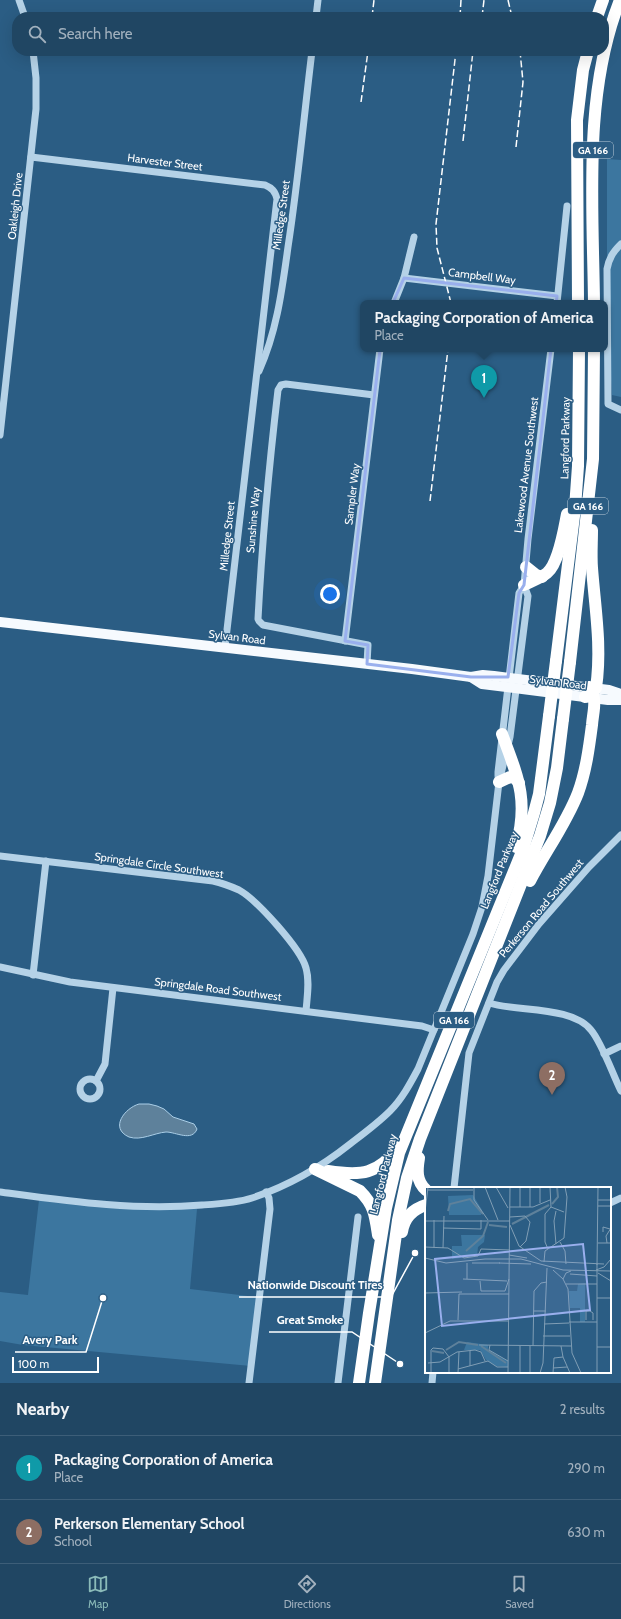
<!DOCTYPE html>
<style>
:root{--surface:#204663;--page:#2d506c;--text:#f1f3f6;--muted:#a2b1be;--line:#3d5e78;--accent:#8bbbb9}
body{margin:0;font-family:Cabin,sans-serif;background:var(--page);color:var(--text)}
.scale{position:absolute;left:12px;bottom:10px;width:87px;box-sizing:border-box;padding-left:4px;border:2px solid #fff;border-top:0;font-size:11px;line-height:14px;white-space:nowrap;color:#fff;-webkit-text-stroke:3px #2b5d84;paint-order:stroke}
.you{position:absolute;left:330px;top:594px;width:14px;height:14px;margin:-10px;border:3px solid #fff;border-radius:50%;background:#1a73e8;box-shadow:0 0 0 6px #1a73e833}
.badge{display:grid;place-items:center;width:26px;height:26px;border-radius:50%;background:var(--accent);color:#fff;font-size:13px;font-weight:700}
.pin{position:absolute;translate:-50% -33px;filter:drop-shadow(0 1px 2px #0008)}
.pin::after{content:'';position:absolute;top:21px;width:14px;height:12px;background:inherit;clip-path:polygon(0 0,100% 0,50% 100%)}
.popup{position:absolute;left:360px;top:300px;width:248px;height:52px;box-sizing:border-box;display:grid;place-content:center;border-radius:8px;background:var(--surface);filter:drop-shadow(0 1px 3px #0005);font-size:13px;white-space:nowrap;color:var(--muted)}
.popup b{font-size:15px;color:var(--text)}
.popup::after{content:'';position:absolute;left:50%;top:100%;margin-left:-8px;border:8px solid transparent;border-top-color:var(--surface)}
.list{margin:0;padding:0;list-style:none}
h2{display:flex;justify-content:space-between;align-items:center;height:52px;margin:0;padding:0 16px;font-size:17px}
h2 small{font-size:13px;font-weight:400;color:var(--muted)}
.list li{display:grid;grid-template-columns:26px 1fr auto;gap:12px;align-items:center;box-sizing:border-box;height:64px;padding:0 16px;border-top:1px solid var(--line)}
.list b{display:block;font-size:15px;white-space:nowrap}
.list p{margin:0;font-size:13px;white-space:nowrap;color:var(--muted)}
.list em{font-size:13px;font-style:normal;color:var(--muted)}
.icon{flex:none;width:22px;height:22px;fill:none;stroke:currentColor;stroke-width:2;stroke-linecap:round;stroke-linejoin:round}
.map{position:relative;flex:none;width:621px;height:1383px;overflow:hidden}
.search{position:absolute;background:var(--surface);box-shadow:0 4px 16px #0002;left:12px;right:12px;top:12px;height:44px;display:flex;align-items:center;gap:10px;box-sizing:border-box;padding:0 14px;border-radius:16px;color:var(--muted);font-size:15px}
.sheet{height:180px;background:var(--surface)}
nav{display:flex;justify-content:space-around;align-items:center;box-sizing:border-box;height:56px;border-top:1px solid var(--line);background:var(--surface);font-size:11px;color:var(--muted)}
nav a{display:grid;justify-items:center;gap:2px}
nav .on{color:var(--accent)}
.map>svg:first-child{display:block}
.green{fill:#3c769f}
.water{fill:#5e819b;stroke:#aacee7}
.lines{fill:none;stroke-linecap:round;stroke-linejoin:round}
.minor{stroke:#b5d2e7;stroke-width:7}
.major{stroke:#f6fafe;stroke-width:10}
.highway{stroke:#fff;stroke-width:12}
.rail{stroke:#fff;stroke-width:1.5;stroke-dasharray:7 3;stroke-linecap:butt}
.highway-bridge{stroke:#fff;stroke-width:12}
.marked{fill:none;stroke:#99afed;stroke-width:3;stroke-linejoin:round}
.labels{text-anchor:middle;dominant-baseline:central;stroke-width:3;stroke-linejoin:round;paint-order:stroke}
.shield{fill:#2b5d84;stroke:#bfceda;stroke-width:1}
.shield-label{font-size:10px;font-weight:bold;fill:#fff}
.street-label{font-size:11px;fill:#fff;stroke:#2b5d84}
.inset-river{fill:none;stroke:#5e819b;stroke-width:2}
.inset-road{fill:none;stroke:#809eb5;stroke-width:1}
.view{fill:#99afed;fill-opacity:0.15;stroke:#99afed;stroke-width:2}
.inset-edge{fill:none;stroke:#fff;stroke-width:2}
.leader{fill:none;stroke:#fff;stroke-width:1.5}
.callout-dot{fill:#fff;stroke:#2b5d84;stroke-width:1.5}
.callout-label{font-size:12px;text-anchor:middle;font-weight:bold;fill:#fff;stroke:#2b5d84;stroke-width:3;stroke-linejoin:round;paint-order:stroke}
</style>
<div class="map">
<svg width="621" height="1383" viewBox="0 0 621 1383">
<rect width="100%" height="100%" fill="#2b5d84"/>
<!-- green -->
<g class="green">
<polygon points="607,159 621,160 621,397 612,395 607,316"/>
<polygon points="39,1200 197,1209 190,1289 257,1297 251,1366 23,1345 0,1341 0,1292 28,1295"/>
</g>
<!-- water -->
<path class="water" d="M139,1104H149L157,1106L164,1109L173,1117L194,1124L197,1129C192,1142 176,1132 166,1132C154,1133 141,1141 129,1137C109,1128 125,1108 139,1104Z"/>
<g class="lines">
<!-- minor -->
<g class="minor">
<polyline points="19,0 25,17"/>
<polyline points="316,17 318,0"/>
<path d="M31,157L265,185C272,188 275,191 277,199L225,647"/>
<path d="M621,244C613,252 609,258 607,269L608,404L621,410"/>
<polyline points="404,278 557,296"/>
<polyline points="394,303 404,278 414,237"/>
<polyline points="557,303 567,206"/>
<path d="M259,371C277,331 282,290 288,247C298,182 304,116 312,51"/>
<polyline points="0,435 36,109 36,78 33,51"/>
<polyline points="345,641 380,349"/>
<path d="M367,664L368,645L263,625L259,621L258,619C262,542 269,466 278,390L281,385L286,384L374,395"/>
<polyline points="498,776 498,772 519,593 524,585"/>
<path d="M0,856L213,881C222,883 230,886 239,890C257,900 301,949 306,968C310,982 307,997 306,1011"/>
<polyline points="0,967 70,982 422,1026 434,1030"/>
<polyline points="33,975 46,861"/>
<path d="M489,1003C518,1012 572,1006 591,1030C602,1043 613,1075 621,1091"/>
<polyline points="604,1054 621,1046"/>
<circle cx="90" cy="1089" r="10"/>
<polyline points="96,1081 105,1064 113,988"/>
<polyline points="454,1188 469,1053 497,982 504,970 539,924 589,867 621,835"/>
<path d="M0,1192C67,1201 134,1211 202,1205C218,1204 237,1203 252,1198C288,1186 321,1167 350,1144C363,1134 378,1123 390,1111C402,1099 410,1084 418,1069L473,934L482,907L488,876L499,782L510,737L528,596L524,585L528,539L551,349"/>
<polyline points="610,1203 621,1198"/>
<polyline points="249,1383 270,1209 269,1198 266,1192"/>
<polyline points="338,1383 358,1217"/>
<polyline points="432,1383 433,1372"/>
</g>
<!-- major -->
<g class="major">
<polyline points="0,622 412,669 471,677 483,675 494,676 609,690 621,694"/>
<polyline points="471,677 482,684 608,700 621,700"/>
</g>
<!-- highway -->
<g class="highway">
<polyline points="597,17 603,0"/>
<polyline points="578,303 577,120 583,70 588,51"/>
<path d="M594,303C593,204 583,93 620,0"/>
<polyline points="526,567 536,575 542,577"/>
<path d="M524,585C532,581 541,578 547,573C559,563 564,529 567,514"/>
<polyline points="556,661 575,508 578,466 579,349"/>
<polyline points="570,662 593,459 594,349"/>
<path d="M585,697L596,688C602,647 595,608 592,568C591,555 592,543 592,530"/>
<path d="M502,734C518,777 529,800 516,847"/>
<polyline points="499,782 510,777 515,778 519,783"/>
<path d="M530,881C545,852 566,824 578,793C586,771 589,748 592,725C593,711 598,699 589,687"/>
<path d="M419,1158C417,1170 416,1181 426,1190"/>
<path d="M315,1169L360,1191C374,1205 375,1215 378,1235"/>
<path d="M328,1171C361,1176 378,1175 399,1146"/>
<path d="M402,1232C404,1218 413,1209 426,1205"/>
<polyline points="359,1383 369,1313 386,1208 399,1153 523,849 534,813 539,794 549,716"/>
<polyline points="375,1383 398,1220 407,1178 420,1139 540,836 550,803 557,768 563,719"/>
</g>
<!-- rail -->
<g class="rail">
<polyline points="508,0 512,17"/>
<polyline points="372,17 374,0"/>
<polyline points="460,17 461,0"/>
<polyline points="482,17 484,0"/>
<polyline points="361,102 368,51"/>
<polyline points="463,141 473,51"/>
<polyline points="516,147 523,82 520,51"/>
<polyline points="451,303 437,248 436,224 456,51"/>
<polyline points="430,501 448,349"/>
</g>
<!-- highway-bridge -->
<g class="highway-bridge">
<polyline points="549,716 556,661"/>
<polyline points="563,719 570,662"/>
</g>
</g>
<!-- marked area -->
<path class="marked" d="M404,278L557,296L524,585L519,593L508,677H471L367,664L368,645L345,641L383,325Z"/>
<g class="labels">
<!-- shield labels -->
<g class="shield">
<rect x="573" y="142" width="40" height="16" rx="3"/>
<rect x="568" y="498" width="40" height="16" rx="3"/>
<rect x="434" y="1012" width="40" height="16" rx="3"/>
</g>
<g class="shield-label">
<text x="593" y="150">GA 166</text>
<text x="588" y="506">GA 166</text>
<text x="454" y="1020">GA 166</text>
</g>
<!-- street labels -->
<g class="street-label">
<text transform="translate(165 162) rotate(7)">Harvester Street</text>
<text transform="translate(15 206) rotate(-84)">Oakleigh Drive</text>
<text transform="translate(281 215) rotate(-82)">Milledge Street</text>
<text transform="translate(482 276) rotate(7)">Campbell Way</text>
<text transform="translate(565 438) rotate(-89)">Langford Parkway</text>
<text transform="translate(526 465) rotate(-83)">Lakewood Avenue Southwest</text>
<text transform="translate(352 494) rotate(-83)">Sampler Way</text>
<text transform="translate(253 520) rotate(-85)">Sunshine Way</text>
<text transform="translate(227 536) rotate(-84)">Milledge Street</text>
<text transform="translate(237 637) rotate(7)">Sylvan Road</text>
<text transform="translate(558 682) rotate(7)">Sylvan Road</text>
<text transform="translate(159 865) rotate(8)">Springdale Circle Southwest</text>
<text transform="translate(499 870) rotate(-68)">Langford Parkway</text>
<text transform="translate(541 908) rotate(-50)">Perkerson Road Southwest</text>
<text transform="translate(218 989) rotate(7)">Springdale Road Southwest</text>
<text transform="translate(383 1174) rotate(-76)">Langford Parkway</text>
</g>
</g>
<!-- overview -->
<g transform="translate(425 1187)">
<rect width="186" height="186" fill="#2b5d84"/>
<path d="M48,8L57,23L56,28H24L23,9ZM36,48H60L59,55L53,60L52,69L27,72V59H37ZM160,96V135H155V121H145L144,104H152L153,97ZM42,155L63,158V163L83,174V180L71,179L61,173L55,163H39Z" fill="#3c769f"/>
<path class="inset-river" d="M127,17L133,10L132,0M23,24L25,17L45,12L58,27M87,37L124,18M64,38L82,40M41,64L58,49L63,35M56,159L81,176M21,163L34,155L53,158M7,164L19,166"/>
<path class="inset-road" d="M49,0V13L63,33M60,0L73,33M71,0L83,21M115,0V16M125,0L126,20L139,25M3,3H48M173,13H186M173,19H186M85,20H108L125,13M95,20V0M105,20V0M0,25L3,0M85,30L100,29L105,35L101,54L95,60M0,34H85M85,38L94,59L116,74L179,77M18,41L56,42V33M178,45V40L185,42M135,55L140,64L141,77M173,56H186M182,56L181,49L186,41M131,57L129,34L131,24M0,60L23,61L39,71L53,69L56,62L85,63M9,61V33M18,61L19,29M123,62L120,55V27L126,20M84,68L102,71M0,71L21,76L60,72H96L138,83L186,84M119,75L120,64L139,51L142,10L140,0M47,76H75M74,76L106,77M172,78L173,0M128,83L138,92L143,102L147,166L156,186M171,83L179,80L186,72M173,86L186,94M145,87L172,89M38,92L82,94M42,92V76M138,92L141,86L146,84M55,94L56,104H80L84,92M141,97H172M0,106L37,105M172,111H186M108,124H121M33,133L34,107H84M161,133V124H165L168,126V133M144,135H172M119,137L144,136M0,146L25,134H83M118,149H145M54,158L146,159M65,158L64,163L83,174M95,159V186M105,159V186M108,159L109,104L116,96L122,95M136,159L138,170L145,186M172,160H186M45,164V179M3,176L15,175L32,165L50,163L56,165L60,174M128,181L142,180M33,182L63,174L72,180H83M6,186V163L8,161L18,162L24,170V186M6,186H29M33,186L34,165M83,186L85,0M115,186L118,176L122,81M128,186L129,171L138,170M172,186V77"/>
<path class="view" d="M158,57L165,123L17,139L10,72Z"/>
<rect width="186" height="186" class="inset-edge"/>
</g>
<!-- callouts -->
<path class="leader" d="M415 1253L391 1297H239M400 1364L352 1332H269M103 1298L86 1352H15"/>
<g class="callout-dot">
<circle cx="415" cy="1253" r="4"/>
<circle cx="400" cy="1364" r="4"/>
<circle cx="103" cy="1298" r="4"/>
</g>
<g class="callout-label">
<text x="315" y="1289">Nationwide Discount Tires</text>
<text x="310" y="1324">Great Smoke</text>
<text x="50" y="1344">Avery Park</text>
</g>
</svg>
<div class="scale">100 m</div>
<div class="you"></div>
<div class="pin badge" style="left:484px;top:398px;background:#0f9aa8">1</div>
<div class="popup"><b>Packaging Corporation of America</b>Place</div>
<div class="pin badge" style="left:552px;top:1095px;background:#8d6e63">2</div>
<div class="search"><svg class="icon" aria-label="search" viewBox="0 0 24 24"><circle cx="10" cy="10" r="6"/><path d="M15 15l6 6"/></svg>Search here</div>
</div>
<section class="sheet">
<h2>Nearby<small>2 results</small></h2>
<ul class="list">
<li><span class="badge" style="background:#0f9aa8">1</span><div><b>Packaging Corporation of America</b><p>Place</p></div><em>290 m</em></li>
<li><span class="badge" style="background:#8d6e63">2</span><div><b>Perkerson Elementary School</b><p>School</p></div><em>630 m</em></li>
</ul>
</section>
<nav>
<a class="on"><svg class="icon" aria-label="map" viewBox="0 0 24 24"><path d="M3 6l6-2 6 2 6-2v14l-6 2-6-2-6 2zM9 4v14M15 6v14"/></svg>Map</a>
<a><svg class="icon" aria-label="directions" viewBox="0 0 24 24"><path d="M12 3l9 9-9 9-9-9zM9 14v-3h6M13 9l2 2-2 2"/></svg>Directions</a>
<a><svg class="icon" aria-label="saved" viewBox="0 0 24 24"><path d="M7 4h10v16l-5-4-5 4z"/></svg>Saved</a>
</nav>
